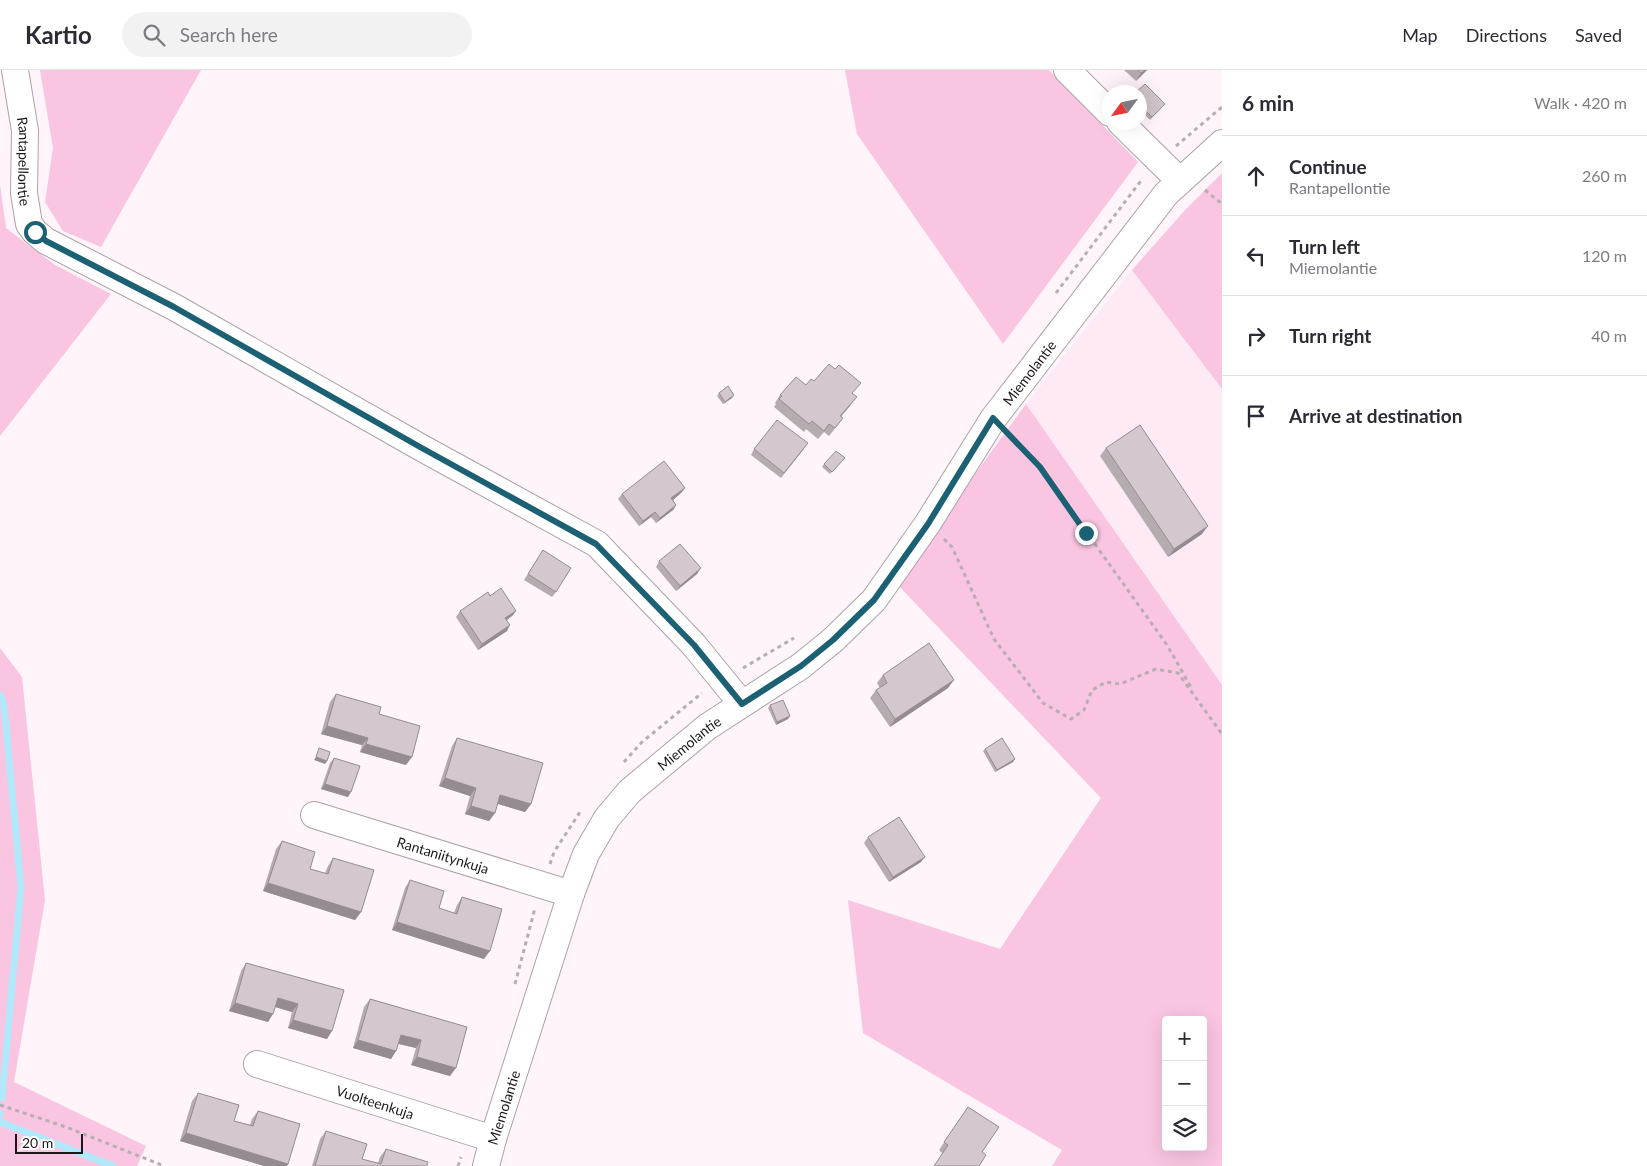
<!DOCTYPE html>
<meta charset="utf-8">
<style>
:root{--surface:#fff;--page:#f2f2f3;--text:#2b2b33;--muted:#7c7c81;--line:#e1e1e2}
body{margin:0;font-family:Lato,sans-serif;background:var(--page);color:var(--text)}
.controls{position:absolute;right:15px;bottom:15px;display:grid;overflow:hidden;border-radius:5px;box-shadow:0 5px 20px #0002}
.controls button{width:45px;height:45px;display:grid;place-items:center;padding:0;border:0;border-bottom:1px solid var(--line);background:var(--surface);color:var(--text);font:25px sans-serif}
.compass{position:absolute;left:1102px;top:15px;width:45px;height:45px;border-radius:50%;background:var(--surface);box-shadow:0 5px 20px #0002;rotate:237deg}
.scale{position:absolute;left:15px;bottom:12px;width:68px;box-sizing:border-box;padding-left:5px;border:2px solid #1c181a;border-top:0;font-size:14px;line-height:18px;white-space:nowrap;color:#1c181a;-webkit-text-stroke:4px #fff;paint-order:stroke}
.stop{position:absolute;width:15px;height:15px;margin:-11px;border:4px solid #1c6173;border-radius:50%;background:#fff}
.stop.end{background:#1c6173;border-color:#fff;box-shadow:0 1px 5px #0008}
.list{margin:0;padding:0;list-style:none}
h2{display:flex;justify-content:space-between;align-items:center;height:65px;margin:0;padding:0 20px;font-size:21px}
h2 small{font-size:16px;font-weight:400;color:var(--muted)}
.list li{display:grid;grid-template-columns:32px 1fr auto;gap:15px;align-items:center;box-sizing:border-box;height:80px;padding:0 20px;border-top:1px solid var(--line)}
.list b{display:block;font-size:19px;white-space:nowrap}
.list p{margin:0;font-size:16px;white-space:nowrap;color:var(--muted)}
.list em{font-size:16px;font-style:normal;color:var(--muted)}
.icon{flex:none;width:28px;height:28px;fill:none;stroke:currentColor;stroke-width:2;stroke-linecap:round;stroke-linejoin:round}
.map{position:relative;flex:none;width:1222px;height:1096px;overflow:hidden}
header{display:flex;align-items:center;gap:30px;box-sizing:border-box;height:70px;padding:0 25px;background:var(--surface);border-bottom:1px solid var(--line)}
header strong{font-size:24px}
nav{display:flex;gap:28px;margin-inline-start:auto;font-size:18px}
.search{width:350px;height:45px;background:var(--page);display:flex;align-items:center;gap:12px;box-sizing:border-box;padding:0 18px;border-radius:28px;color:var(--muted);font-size:19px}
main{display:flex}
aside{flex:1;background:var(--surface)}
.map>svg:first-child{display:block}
.built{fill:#feeaf4}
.green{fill:#f9c5e0;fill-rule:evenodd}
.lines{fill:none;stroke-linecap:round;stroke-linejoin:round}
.stream{stroke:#b1e9fb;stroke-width:7}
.minor-casing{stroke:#ada2a7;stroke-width:28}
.path{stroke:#b6aeb2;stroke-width:3;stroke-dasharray:4 4;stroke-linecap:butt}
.minor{stroke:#fff;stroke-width:26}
.wall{fill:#b5acb0}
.shaded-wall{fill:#948c90}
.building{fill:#d3c8cd;stroke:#948c90}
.route{stroke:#1c6173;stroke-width:6}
.labels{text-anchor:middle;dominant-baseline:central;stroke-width:4;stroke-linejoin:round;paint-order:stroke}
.street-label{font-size:14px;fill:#1c181a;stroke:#fff}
</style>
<header>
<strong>Kartio</strong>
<div class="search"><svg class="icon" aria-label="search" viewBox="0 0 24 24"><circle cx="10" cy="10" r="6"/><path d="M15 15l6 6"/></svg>Search here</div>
<nav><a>Map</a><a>Directions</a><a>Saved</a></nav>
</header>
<main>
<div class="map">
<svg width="1222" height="1096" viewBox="0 0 1222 1096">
<rect width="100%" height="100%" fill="#fef4f9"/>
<!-- built -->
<polygon class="built" points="1132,200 1222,319 1222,615 1026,334"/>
<!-- green -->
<g class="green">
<polygon points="40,0 201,0 101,177 63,161 45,132 53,78"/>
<polygon points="845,0 1049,0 1138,92 1003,274 857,64"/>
<polygon points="1222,103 1222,319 1132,200 1185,140"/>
<polygon points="0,115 6,158 55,195 111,224 0,366"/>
<path d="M1026,334L1222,615V1096H1052L1062,1080L863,963L848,830L1000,879L1101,728L896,513ZM1166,950H1203V1077H1166Z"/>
<polygon points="0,578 22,607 45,830 14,1012 146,1076 137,1096 0,1096"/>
</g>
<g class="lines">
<!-- stream -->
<g class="stream">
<polyline points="0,625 4,635 21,817 2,1028"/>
<polyline points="0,1045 0,1043"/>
<polyline points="0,1052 113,1096"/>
</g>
<!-- minor casing -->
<g class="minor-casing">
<g id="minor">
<path id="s1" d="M15,0L25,61L24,123L29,154L35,162L46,171L174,237L420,377L597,474L694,575L742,634"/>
<polyline points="1067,0 1110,43"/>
<polyline points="1120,52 1180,111"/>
<path id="s2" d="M314,745L571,824"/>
<path id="s3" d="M257,994L493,1069"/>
<path id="s4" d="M486,1096L493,1069L571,824L586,784L607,748L630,721L707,657L801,596L833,570L874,530L928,453L993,349L1166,124L1222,73"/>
</g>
</g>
<!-- path -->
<g class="path">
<polyline points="1176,76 1222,37"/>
<polyline points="1205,120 1222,134"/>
<polyline points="1056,223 1143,108"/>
<polyline points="1011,367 1040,397 1167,575 1192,619"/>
<polyline points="944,469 952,477 994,569 1043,633 1071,649 1084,640 1092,620 1106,612 1120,614 1156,599 1178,603 1222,664"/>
<polyline points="743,598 794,568"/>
<polyline points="624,692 642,672 702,623"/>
<polyline points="550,794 554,782 582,739"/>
<polyline points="515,914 535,838"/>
<polyline points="0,1035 66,1057 164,1096"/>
<polyline points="458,1096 461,1087"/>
</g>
<!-- minor -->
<use href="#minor" class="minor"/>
</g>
<!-- wall -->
<g class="wall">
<polygon points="1124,0 1147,0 1136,11"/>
<polygon points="1140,22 1165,34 1150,50 1140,40"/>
<polygon points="814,311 853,323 851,335 841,347 843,348 837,356 829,366 824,362 818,369 806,359 804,362 774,337 776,334 775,333 780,325 806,315"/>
<polygon points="719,323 732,328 723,334 717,326"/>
<polygon points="1106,378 1202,464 1168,487 1100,386"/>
<polygon points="754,379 804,379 781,408 751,385"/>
<polygon points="845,388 830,404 822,397 824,394"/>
<polygon points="685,418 681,423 673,430 676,435 673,440 656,453 651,447 639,456 618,429 622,424"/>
<polygon points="539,486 556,522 552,527 524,510"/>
<polygon points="659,491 697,504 676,521 656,497"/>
<polygon points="490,526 516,541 512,546 507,550 507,561 478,580 456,547 460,541"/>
<polygon points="883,605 948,618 890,657 870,628 876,620 880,618 877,613"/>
<polygon points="336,624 379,644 406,695 360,682 362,675 321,664 330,632"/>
<polygon points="770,635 790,646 788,649 776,655 768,638"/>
<polygon points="457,668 531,734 525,742 498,734 495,743 489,751 465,744 470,726 439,716 452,676"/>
<polygon points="985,679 1013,692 995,702 983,681"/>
<polygon points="334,688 348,727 321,719 330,693"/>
<polygon points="868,767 921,792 889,812 864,773"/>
<polygon points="282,771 310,799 325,803 328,796 333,788 361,842 355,850 263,821 276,779"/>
<polygon points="410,810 439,838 454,843 457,835 462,827 484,889 392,860 405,818"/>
<polygon points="246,893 344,920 327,969 288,958 292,942 275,937 268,952 229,941 241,901"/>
<polygon points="370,929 467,957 450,1006 411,995 416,978 398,974 396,981 391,989 353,978 364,937"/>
<polygon points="198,1023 234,1051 250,1055 252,1049 258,1041 288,1094 287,1096 264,1096 180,1071 192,1031"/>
<polygon points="968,1037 982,1082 942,1083 939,1080"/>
<polygon points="326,1061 362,1089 378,1093 380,1087 386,1079 427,1096 312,1096 320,1069"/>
</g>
<!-- shaded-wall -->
<g class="shaded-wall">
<polygon points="1145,0 1147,0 1136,11 1141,3"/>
<polygon points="734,325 732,328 723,334 725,332"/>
<polygon points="685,418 681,423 668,434 671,428"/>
<polygon points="676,435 673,440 656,453 660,448"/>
<polygon points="655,442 651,447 639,456 643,451"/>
<polygon points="1208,456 1202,464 1168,487 1174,479"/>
<polygon points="701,498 697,504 676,521 680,516"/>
<polygon points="516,541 512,546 502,553 505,548"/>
<polygon points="510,555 507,561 478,580 482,574"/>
<polygon points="954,610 948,618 890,657 895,649"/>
<polygon points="790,646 788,649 776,655 777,652"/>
<polygon points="327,656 368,668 362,675 321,664"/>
<polygon points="366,674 412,687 406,695 360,682"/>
<polygon points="316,687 327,691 325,694 314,690"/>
<polygon points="1015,689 1013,692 995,702 997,700"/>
<polygon points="445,708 476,718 470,726 439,716"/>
<polygon points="325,714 351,722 348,727 321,719"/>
<polygon points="500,725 531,734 525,742 495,733"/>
<polygon points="471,736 495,743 489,751 465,744"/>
<polygon points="925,787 921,792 889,812 893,807"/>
<polygon points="268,813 361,842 355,850 263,821"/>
<polygon points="397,852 490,881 484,889 392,860"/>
<polygon points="278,928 298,934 292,942 272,936"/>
<polygon points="235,933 273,944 268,952 229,941"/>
<polygon points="293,950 332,961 327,969 288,958"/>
<polygon points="401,965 421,970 416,978 395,973"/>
<polygon points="358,970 396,981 391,989 353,978"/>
<polygon points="417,987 456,998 450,1006 411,995"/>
<polygon points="186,1063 288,1094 287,1096 264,1096 180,1071"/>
</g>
<!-- building -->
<g class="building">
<polygon points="1138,0 1145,0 1141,3"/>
<polygon points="1145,14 1165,34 1152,47 1140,35 1140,22 1136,22"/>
<polygon points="829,294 835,299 839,295 861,313 852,323 857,327 840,346 843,348 835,358 829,354 824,361 812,351 809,354 779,329 782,326 780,325 796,307 806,315 811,309 814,311"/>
<polygon points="728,316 734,325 725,332 719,323"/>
<polygon points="777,350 808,373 784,403 754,379"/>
<polygon points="1140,355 1208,456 1174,479 1106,378"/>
<polygon points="836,381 845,388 832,402 824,394"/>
<polygon points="664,391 685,418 671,428 676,435 660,448 655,442 643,451 622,424"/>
<polygon points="680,474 701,498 680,516 659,491"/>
<polygon points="543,480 571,498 556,522 528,504"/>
<polygon points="501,518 516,541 505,548 510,555 482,574 460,541 488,522 490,526"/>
<polygon points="929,573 954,610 895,649 876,620 887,613 883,605"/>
<polygon points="336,624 381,637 379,644 420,656 412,687 366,674 368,668 327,656"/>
<polygon points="783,630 790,646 777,652 770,635"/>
<polygon points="457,668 543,693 531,734 500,725 495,743 471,736 476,718 445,708"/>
<polygon points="1002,668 1015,689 997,700 985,679"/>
<polygon points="319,678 330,682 327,691 316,687"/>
<polygon points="334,688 360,696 351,722 325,714"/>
<polygon points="899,747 925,787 893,807 868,767"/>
<polygon points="282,771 315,782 310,799 328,804 333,788 374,800 361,842 268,813"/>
<polygon points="410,810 444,821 439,838 457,844 462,827 502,839 490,881 397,852"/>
<polygon points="246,893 344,920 332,961 293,950 298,934 278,928 273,944 235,933"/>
<polygon points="370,929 467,957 456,998 417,987 421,970 401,965 396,981 358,970"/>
<polygon points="198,1023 239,1035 234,1051 253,1056 258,1041 300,1054 288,1094 186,1063"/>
<polygon points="968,1037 999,1057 982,1082 986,1085 979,1096 934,1096 948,1075 944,1072"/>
<polygon points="326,1061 367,1074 362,1089 381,1094 386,1079 428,1092 427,1096 315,1096"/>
</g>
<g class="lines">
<!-- route -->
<polyline class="route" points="35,162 46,171 174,237 420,377 596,474 694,575 742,634 801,596 833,570 874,530 928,454 993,348 1040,397 1086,463"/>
</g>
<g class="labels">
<!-- street labels -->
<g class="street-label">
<text stroke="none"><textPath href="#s1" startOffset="92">Rantapellontie</textPath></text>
<text stroke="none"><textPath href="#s4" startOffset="991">Miemolantie</textPath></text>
<text stroke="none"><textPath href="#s4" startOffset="481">Miemolantie</textPath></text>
<text stroke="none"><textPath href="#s2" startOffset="135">Rantaniitynkuja</textPath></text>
<text stroke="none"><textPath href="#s3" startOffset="124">Vuolteenkuja</textPath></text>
<text stroke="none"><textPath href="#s4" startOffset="61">Miemolantie</textPath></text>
</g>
</g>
</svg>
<div class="controls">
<button>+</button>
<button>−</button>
<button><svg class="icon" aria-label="layers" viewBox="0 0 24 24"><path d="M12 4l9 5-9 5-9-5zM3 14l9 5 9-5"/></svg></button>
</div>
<svg class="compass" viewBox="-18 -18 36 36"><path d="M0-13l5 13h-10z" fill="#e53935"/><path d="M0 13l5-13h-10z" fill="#7c7c81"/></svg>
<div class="scale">20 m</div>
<div class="stop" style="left:35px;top:162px"></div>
<div class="stop end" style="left:1086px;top:463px"></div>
</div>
<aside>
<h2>6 min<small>Walk · 420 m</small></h2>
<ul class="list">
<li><svg class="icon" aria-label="ahead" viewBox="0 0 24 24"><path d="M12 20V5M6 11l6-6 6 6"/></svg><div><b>Continue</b><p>Rantapellontie</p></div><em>260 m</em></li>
<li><svg class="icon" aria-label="left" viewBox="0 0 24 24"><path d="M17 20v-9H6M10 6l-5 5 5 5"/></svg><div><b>Turn left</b><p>Miemolantie</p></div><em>120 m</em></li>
<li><svg class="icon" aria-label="right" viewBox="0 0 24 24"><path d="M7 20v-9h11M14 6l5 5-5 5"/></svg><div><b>Turn right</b></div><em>40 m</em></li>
<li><svg class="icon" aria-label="arrive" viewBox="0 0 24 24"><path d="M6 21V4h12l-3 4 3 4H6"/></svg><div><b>Arrive at destination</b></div></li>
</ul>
</aside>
</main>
